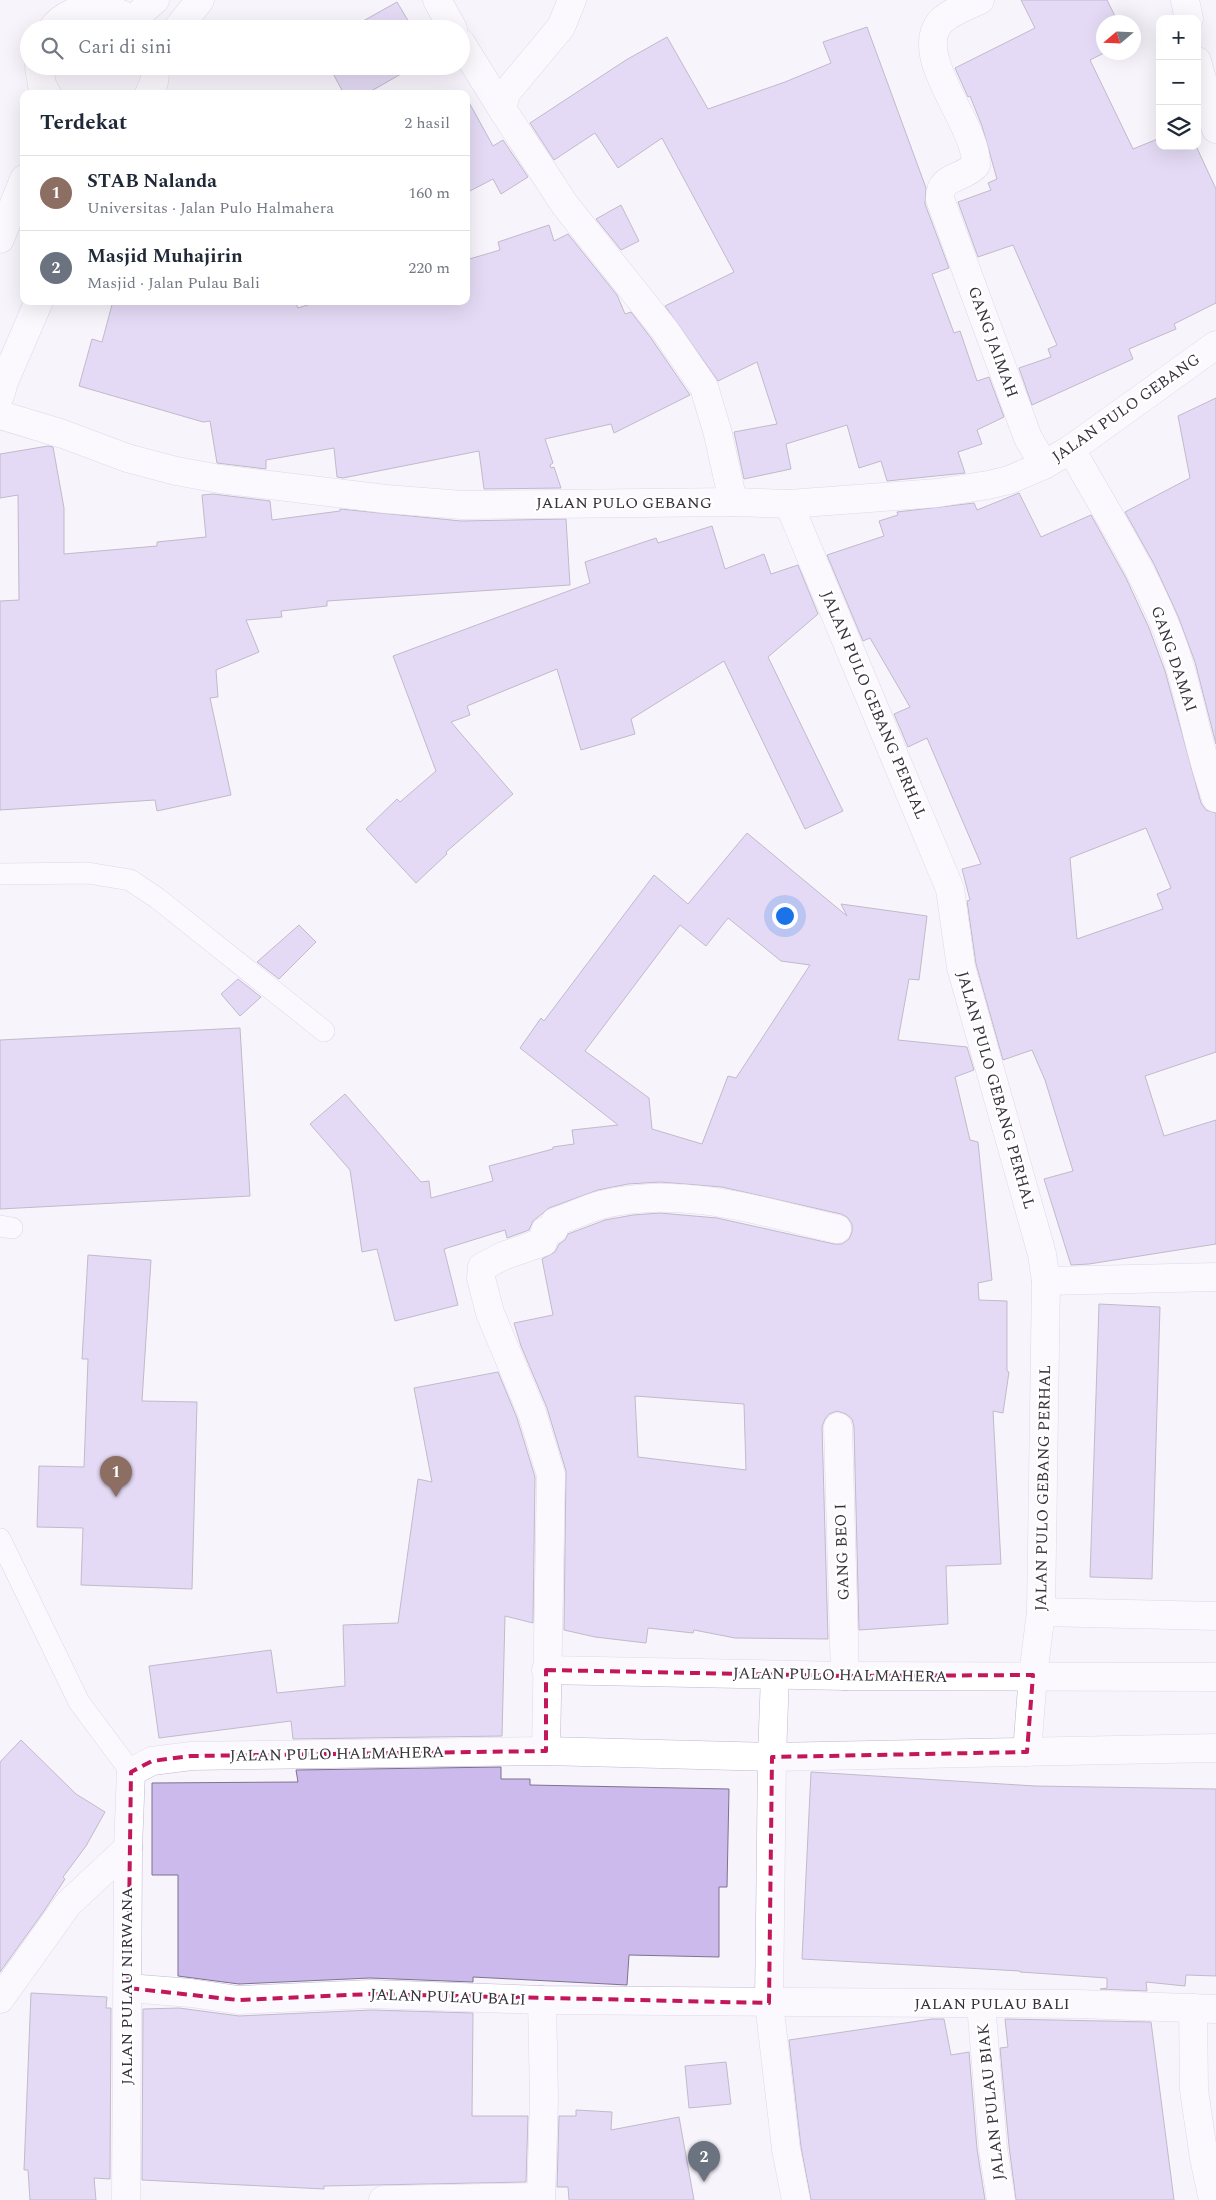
<!DOCTYPE html>
<html lang="id">
<meta charset="utf-8">
<style>
:root{--surface:#fff;--page:#f6f6f7;--text:#1f2937;--muted:#747a83;--line:#e0e1e3;--accent:#306d58}
body{margin:0;font-family:Spectral,serif;background:var(--page);color:var(--text)}
.controls{position:absolute;right:15px;top:15px;display:grid;overflow:hidden;border-radius:10px;box-shadow:0 5px 20px #0002}
.controls button{width:45px;height:45px;display:grid;place-items:center;padding:0;border:0;border-bottom:1px solid var(--line);background:var(--surface);color:var(--text);font:25px sans-serif}
.compass{position:absolute;left:1096px;top:15px;width:45px;height:45px;border-radius:50%;background:var(--surface);box-shadow:0 5px 20px #0002;rotate:251deg}
.you{position:absolute;left:784px;top:915px;width:18px;height:18px;margin:-12px;border:4px solid #fff;border-radius:50%;background:#1a73e8;box-shadow:0 0 0 8px #1a73e833}
.badge{display:grid;place-items:center;width:32px;height:32px;border-radius:50%;background:var(--accent);color:#fff;font-size:16px;font-weight:700}
.pin{position:absolute;translate:-50% -41px;filter:drop-shadow(0 1px 2px #0008)}
.pin::after{content:'';position:absolute;top:26px;width:18px;height:15px;background:inherit;clip-path:polygon(0 0,100% 0,50% 100%)}
.list{margin:0;padding:0;list-style:none}
h2{display:flex;justify-content:space-between;align-items:center;height:65px;margin:0;padding:0 20px;font-size:21px}
h2 small{font-size:16px;font-weight:400;color:var(--muted)}
.list li{display:grid;grid-template-columns:32px 1fr auto;gap:15px;align-items:center;box-sizing:border-box;height:75px;padding:0 20px;border-top:1px solid var(--line)}
.list b{display:block;font-size:19px;white-space:nowrap}
.list p{margin:0;font-size:16px;white-space:nowrap;color:var(--muted)}
.list em{font-size:16px;font-style:normal;color:var(--muted)}
.icon{flex:none;width:28px;height:28px;fill:none;stroke:currentColor;stroke-width:2;stroke-linecap:round;stroke-linejoin:round}
.map{position:relative;flex:none;width:1216px;height:2200px;overflow:hidden}
.search{position:absolute;background:var(--surface);box-shadow:0 5px 20px #0002;left:20px;top:20px;width:450px;height:55px;display:flex;align-items:center;gap:12px;box-sizing:border-box;padding:0 18px;border-radius:28px;color:var(--muted);font-size:19px}
.panel{position:absolute;background:var(--surface);box-shadow:0 5px 20px #0002;left:20px;top:90px;width:450px;height:215px;border-radius:10px}
.map>svg:first-child{display:block}
.building{fill:#ccbaed;stroke:#7d7390;fill-rule:evenodd}
.lines{fill:none;stroke-linecap:round;stroke-linejoin:round}
.service-casing{stroke:#c1b6d6;stroke-width:22}
.minor-casing{stroke:#c1b6d6;stroke-width:29}
.primary-casing{stroke:#c1b6d6;stroke-width:29}
.service{stroke:#fff;stroke-width:21}
.minor{stroke:#fff;stroke-width:28}
.primary{stroke:#fff;stroke-width:28}
.marked{fill:none;stroke:#c2185b;stroke-width:4;stroke-dasharray:10 6;stroke-linejoin:round}
.labels{text-anchor:middle;dominant-baseline:central;stroke-width:4.5;stroke-linejoin:round;paint-order:stroke}
.street-label{font-size:16px;fill:#36323e;stroke:#fff}
</style>
<div class="map">
<svg width="1216" height="2200" viewBox="0 0 1216 2200">
<rect width="100%" height="100%" fill="#f7f4fb"/>
<!-- building -->
<g class="building">
<polygon points="1021,0 1107,0 1118,22 1104,22 1104,52 1106,52 1090,60 1133,149 1160,138 1160,146 1196,146 1216,189 1216,303 1174,324 1176,329 1129,349 1133,359 1032,405 1019,368 1051,357 1048,349 1057,345 1013,245 978,257 958,202 991,190 988,183 997,179 982,126 970,96 968,97 955,68 1035,28"/>
<polygon points="397,2 413,29 349,29"/>
<polygon points="867,27 926,188 925,204 949,268 932,274 954,333 960,331 977,381 989,377 1004,417 977,430 982,444 958,452 965,473 887,481 881,461 859,468 847,425 786,444 791,469 744,479 734,432 777,424 757,362 718,381 665,306 734,272 662,138 618,168 595,133 554,160 530,123 626,60 667,37 708,109 785,82 831,63 823,42"/>
<polygon points="329,66 415,66 366,94 344,94"/>
<polygon points="466,97 493,146 503,140 528,177 501,194 493,179 466,193"/>
<polygon points="621,205 639,241 621,250 596,219"/>
<polygon points="549,225 554,241 568,234 617,295 625,314 631,312 651,338 690,395 614,433 611,424 545,439 553,463 550,465 551,468 554,467 561,488 484,489 479,451 343,478 337,477 334,448 266,460 266,469 217,463 210,421 203,422 79,386 92,339 102,342 113,301 295,301 298,308 320,301 466,301 466,260 500,250 498,242"/>
<polygon points="1216,398 1216,744 1195,662 1178,616 1154,564 1125,512 1190,478 1178,416"/>
<polygon points="48,446 53,447 64,508 64,554 157,546 157,542 206,537 202,495 213,494 270,501 272,520 340,511 340,509 461,521 566,519 570,585 327,601 327,606 281,611 282,617 246,620 259,652 216,670 218,697 210,698 231,795 157,811 155,800 0,810 0,601 19,600 18,495 0,498 0,454"/>
<path d="M1019,493L1041,537L1091,515L1126,578L1149,628L1165,671L1201,803L1206,810L1216,813V1052L1145,1076L1164,1136L1216,1120V1244L1089,1264L1071,1265L1044,1179L1073,1171L1045,1080L1032,1050L1003,1060L976,964L967,901L970,900L962,869L981,864L927,738L908,747L894,714L910,707L870,638L863,641L827,555L884,536L879,521L898,515L897,512L974,503L977,510ZM1146,828L1171,888L1157,894L1163,909L1077,939L1070,858Z"/>
<polygon points="712,526 725,569 764,554 771,574 798,565 818,614 768,657 843,811 805,829 724,661 631,719 635,734 581,750 557,669 467,706 470,715 451,722 513,794 446,852 447,854 416,883 366,829 397,799 400,802 436,771 393,656 590,583 585,562 656,538 658,543"/>
<path d="M747,833L847,916L841,904L927,916L919,980L909,979L898,1040L967,1047L974,1070L955,1077L970,1140L978,1142L992,1280L978,1283L979,1300L1007,1301V1371L1009,1372L1003,1413L993,1411L1001,1564L946,1566L948,1624L859,1630L854,1427L852,1419L846,1414L837,1411L829,1414L825,1419L822,1427L828,1639L735,1638L694,1630L693,1633L648,1628L646,1643L595,1637L564,1630L566,1471L547,1408L521,1346L514,1323L553,1315L542,1259L555,1252L559,1244L565,1240L568,1234L605,1220L633,1215L660,1213L717,1218L834,1244H842L849,1239L852,1232V1224L847,1217L841,1214L722,1187L660,1182L628,1184L598,1190L549,1208L533,1221L529,1230L507,1238L505,1230L444,1249L458,1305L395,1321L377,1249L362,1252L350,1170L310,1124L345,1094L421,1182L429,1181L431,1198L493,1181L489,1166L553,1149V1147L574,1144L572,1130L618,1125L520,1048L541,1018L544,1021L654,875L688,904ZM728,918L781,961L810,965L736,1078L728,1076L702,1144L652,1129L649,1098L585,1051L680,925L706,946ZM635,1396L744,1404L746,1470L638,1457Z"/>
<polygon points="299,925 316,942 279,979 257,962"/>
<polygon points="238,979 261,997 240,1016 221,994"/>
<polygon points="240,1028 250,1196 0,1209 0,1040"/>
<polygon points="88,1255 151,1260 142,1401 197,1402 192,1589 81,1585 83,1528 37,1527 39,1466 84,1467 88,1359 82,1359"/>
<polygon points="1099,1304 1160,1307 1152,1579 1090,1577"/>
<polygon points="498,1372 517,1418 535,1477 533,1623 505,1616 502,1736 293,1739 291,1721 159,1738 149,1666 271,1650 277,1693 345,1686 343,1625 398,1623 418,1479 432,1482 414,1388"/>
<polygon points="21,1740 76,1794 105,1812 86,1846 63,1877 65,1879 44,1911 0,1972 0,1762"/>
<polygon points="501,1767 501,1779 530,1779 530,1785 729,1789 727,1887 719,1887 719,1957 629,1955 627,1985 473,1977 473,1982 370,1978 239,1984 178,1976 178,1875 152,1875 152,1783 298,1782 296,1770"/>
<polygon points="811,1772 1035,1786 1216,1789 1216,1976 1186,1975 1185,1986 1146,1982 1147,1991 1100,1989 1107,1988 1107,1978 1020,1972 1020,1971 802,1959"/>
<polygon points="31,1993 107,1997 106,2008 111,2008 110,2179 94,2178 96,2200 30,2200 28,2170 24,2170"/>
<polygon points="179,2008 239,2016 371,2010 473,2013 472,2116 528,2116 526,2182 324,2186 324,2189 142,2180 143,2009"/>
<polygon points="932,2019 944,2019 951,2055 969,2052 977,2149 985,2200 811,2200 801,2147 789,2040"/>
<polygon points="1005,2019 1151,2022 1174,2200 1016,2200 1009,2146 1000,2048 1008,2047"/>
<polygon points="726,2062 731,2104 689,2108 685,2066"/>
<polygon points="576,2110 612,2112 611,2130 679,2117 694,2200 569,2200 568,2187 557,2187 559,2116 576,2116"/>
</g>
<g class="lines">
<!-- service casing -->
<g class="service-casing">
<g id="service">
<polyline points="0,874 88,873 130,880 157,898 324,1031"/>
<polyline points="0,1226 12,1228"/>
<polyline points="0,1539 79,1702 131,1772"/>
</g>
</g>
<!-- minor casing -->
<g class="minor-casing">
<g id="minor">
<polyline points="437,0 453,29"/>
<polyline points="572,0 561,27 506,93 503,105 504,112 565,205 664,329 704,387 718,434 733,502"/>
<path d="M980,0C968,6 946,13 938,25C915,61 977,125 976,165C962,180 939,175 940,199L1028,438L1044,465"/>
<polyline points="1185,0 1189,19"/>
<polyline points="133,19 155,0"/>
<path d="M52,29C73,0 120,4 142,29"/>
<polyline points="177,29 200,0"/>
<polyline points="461,43 504,112"/>
<polyline points="1197,61 1216,129"/>
<polyline points="39,66 42,85 47,94"/>
<polyline points="149,94 154,82 156,66"/>
<polyline points="0,239 24,179"/>
<polyline points="0,396 4,382 39,301"/>
<path d="M1071,449C1107,514 1149,577 1174,648C1191,697 1198,750 1216,798"/>
<polyline points="789,504 950,889 961,967 1042,1254 1046,1281 1041,1612 1033,1675 1027,1752"/>
<polyline points="1046,1281 1216,1277"/>
<polyline points="838,1427 845,1676"/>
<polyline points="1041,1612 1216,1616"/>
<polyline points="546,1670 845,1676 1216,1677"/>
<polyline points="775,1675 772,1757 769,2003 786,2149 796,2200"/>
<path d="M546,1751L551,1475L532,1413L490,1313L481,1278L482,1267L503,1256L543,1242L545,1231L554,1229L555,1222C570,1217 586,1209 601,1205C680,1185 760,1211 837,1229"/>
<polyline points="128,1988 191,1993 238,2000 371,1994 542,2000 1079,2004 1216,2009"/>
<polyline points="0,1999 68,1904 128,1848"/>
<polyline points="981,2004 993,2148 1001,2200"/>
<polyline points="1193,2008 1194,2090 1204,2158 1213,2200"/>
<polyline points="126,2200 128,1848 131,1772 152,1761 191,1756 546,1751 772,1757 1216,1748"/>
<polyline points="383,2200 541,2197"/>
<polyline points="541,2200 544,2097 542,2000"/>
</g>
</g>
<!-- primary casing -->
<g class="primary-casing">
<polyline id="primary" points="0,415 63,434 127,458 176,471 220,479 386,499 462,505 733,502 789,504 937,493 988,485 1009,480 1044,465 1071,449 1216,345"/>
</g>
<!-- service -->
<use href="#service" class="service"/>
<!-- minor -->
<use href="#minor" class="minor"/>
<!-- primary -->
<use href="#primary" class="primary"/>
</g>
<!-- marked area -->
<path d="M0 0H1216V2200H0ZM546,1670L845,1676L1033,1675L1027,1752L772,1757L769,2003L371,1994L238,2000L128,1988L131,1772L152,1761L191,1756L546,1751Z" fill="#f7f4fb" fill-opacity=".55" fill-rule="evenodd"/>
<path class="marked" d="M546,1670L845,1676L1033,1675L1027,1752L772,1757L769,2003L371,1994L238,2000L128,1988L131,1772L152,1761L191,1756L546,1751Z"/>
<g class="labels">
<!-- street labels -->
<g class="street-label">
<text transform="translate(993 342) rotate(70)">GANG JAIMAH</text>
<text transform="translate(1126 408) rotate(-35)">JALAN PULO GEBANG</text>
<text x="624" y="503">JALAN PULO GEBANG</text>
<text transform="translate(1174 659) rotate(71)">GANG DAMAI</text>
<text transform="translate(874 705) rotate(67)">JALAN PULO GEBANG PERHAL</text>
<text transform="translate(996 1090) rotate(74)">JALAN PULO GEBANG PERHAL</text>
<text transform="translate(1043 1488) rotate(-89)">JALAN PULO GEBANG PERHAL</text>
<text transform="translate(842 1552) rotate(-92)">GANG BEO I</text>
<text transform="translate(840 1675) rotate(1)">JALAN PULO HALMAHERA</text>
<text transform="translate(337 1754) rotate(-1)">JALAN PULO HALMAHERA</text>
<text transform="translate(127 1986) rotate(-90)">JALAN PULAU NIRWANA</text>
<text transform="translate(448 1997) rotate(2)">JALAN PULAU BALI</text>
<text x="992" y="2004">JALAN PULAU BALI</text>
<text transform="translate(991 2102) rotate(-96)">JALAN PULAU BIAK</text>
</g>
</g>
</svg>
<div class="controls">
<button>+</button>
<button>−</button>
<button><svg class="icon" aria-label="layers" viewBox="0 0 24 24"><path d="M12 4l9 5-9 5-9-5zM3 14l9 5 9-5"/></svg></button>
</div>
<svg class="compass" viewBox="-18 -18 36 36"><path d="M0-13l5 13h-10z" fill="#e53935"/><path d="M0 13l5-13h-10z" fill="#747a83"/></svg>
<div class="you"></div>
<div class="pin badge" style="left:116px;top:1497px;background:#8d6e63">1</div>
<div class="pin badge" style="left:704px;top:2182px;background:#6b7280">2</div>
<div class="search"><svg class="icon" aria-label="search" viewBox="0 0 24 24"><circle cx="10" cy="10" r="6"/><path d="M15 15l6 6"/></svg>Cari di sini</div>
<section class="panel">
<h2>Terdekat<small>2 hasil</small></h2>
<ul class="list">
<li><span class="badge" style="background:#8d6e63">1</span><div><b>STAB Nalanda</b><p>Universitas · Jalan Pulo Halmahera</p></div><em>160 m</em></li>
<li><span class="badge" style="background:#6b7280">2</span><div><b>Masjid Muhajirin</b><p>Masjid · Jalan Pulau Bali</p></div><em>220 m</em></li>
</ul>
</section>
</div>
